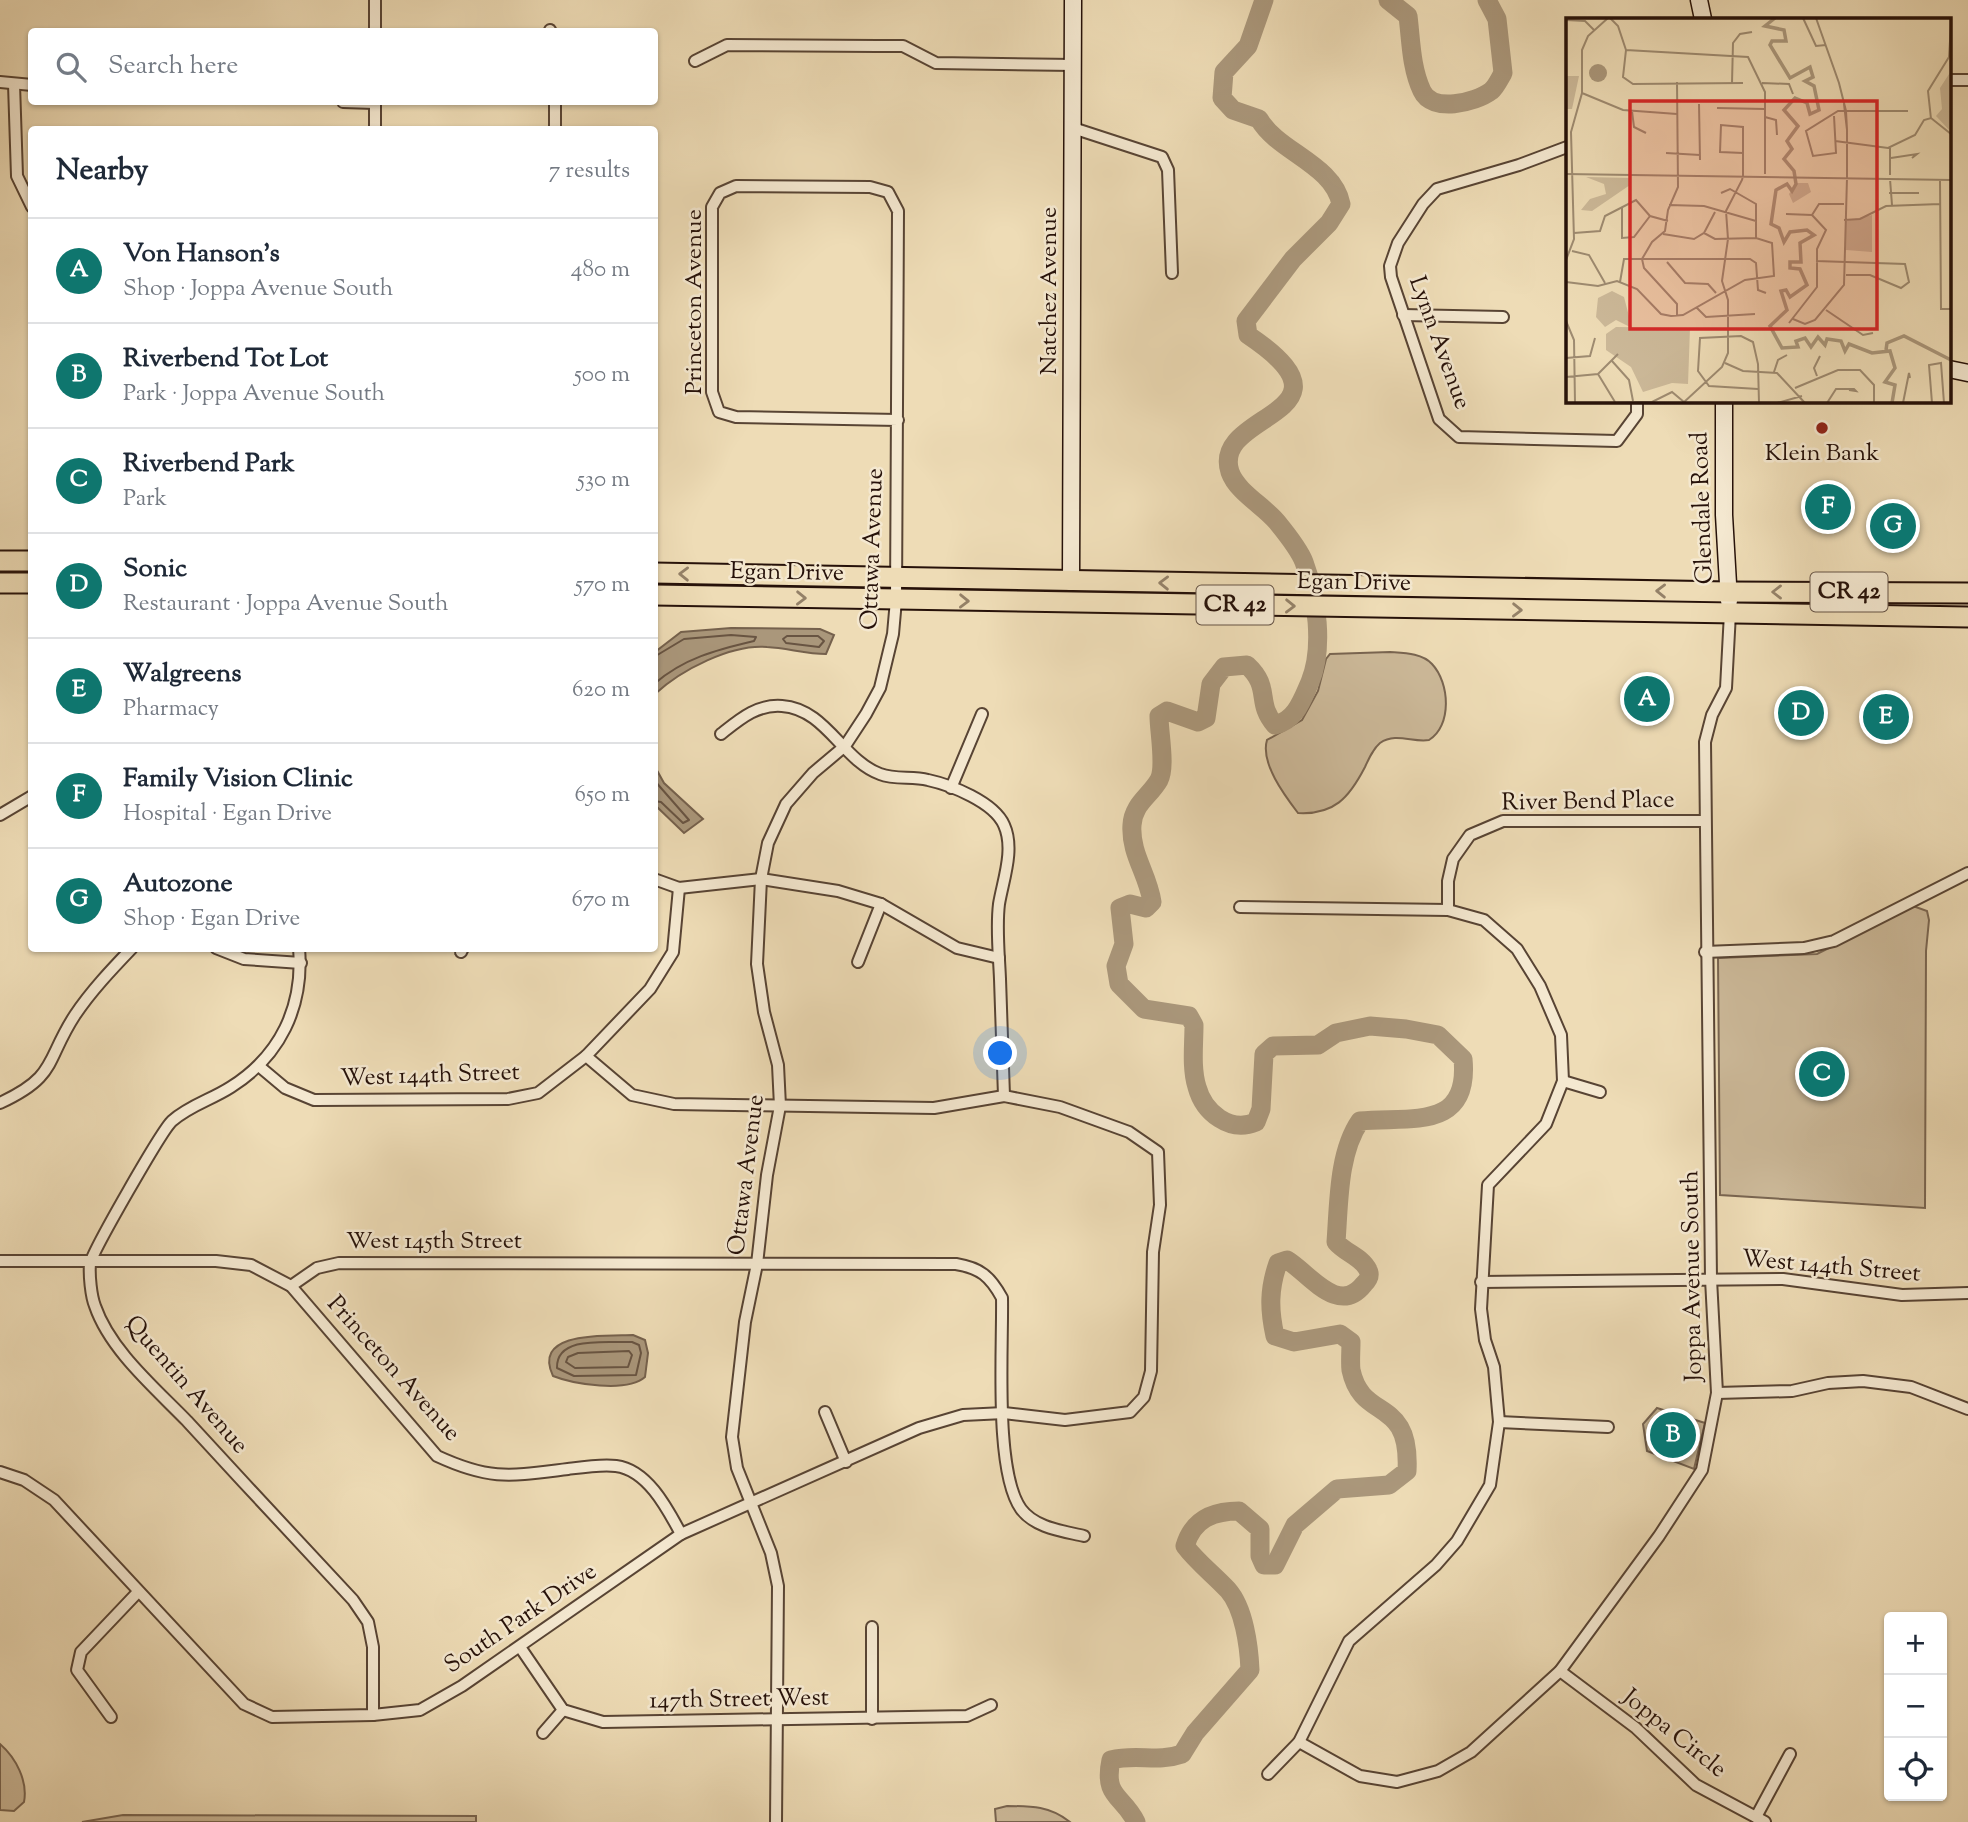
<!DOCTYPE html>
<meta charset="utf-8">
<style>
:root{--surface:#fff;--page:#f6f6f7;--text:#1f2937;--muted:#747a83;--line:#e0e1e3;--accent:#0f766e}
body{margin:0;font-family:"Sorts Mill Goudy",serif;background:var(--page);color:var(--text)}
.controls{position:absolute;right:21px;bottom:21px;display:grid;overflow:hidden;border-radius:7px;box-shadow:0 2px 5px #0004}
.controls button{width:63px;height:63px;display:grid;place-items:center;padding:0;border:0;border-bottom:2px solid var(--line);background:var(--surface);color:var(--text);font:35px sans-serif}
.you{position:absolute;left:1001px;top:1054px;width:24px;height:24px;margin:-18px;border:5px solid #fff;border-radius:50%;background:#1a73e8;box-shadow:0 0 0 10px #1a73e833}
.badge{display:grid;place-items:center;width:46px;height:46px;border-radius:50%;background:var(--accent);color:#fff;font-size:23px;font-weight:700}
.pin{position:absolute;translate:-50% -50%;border:4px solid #fff;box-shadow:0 2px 7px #0006}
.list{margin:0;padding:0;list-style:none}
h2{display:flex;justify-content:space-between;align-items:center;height:91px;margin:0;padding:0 28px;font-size:30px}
h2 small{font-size:23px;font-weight:400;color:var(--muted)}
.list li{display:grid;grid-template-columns:46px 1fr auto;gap:21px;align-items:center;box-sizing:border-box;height:105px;padding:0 28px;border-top:2px solid var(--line)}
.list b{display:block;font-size:26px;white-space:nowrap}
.list p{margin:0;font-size:23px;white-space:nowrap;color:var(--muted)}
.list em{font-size:23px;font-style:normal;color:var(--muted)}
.icon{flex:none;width:38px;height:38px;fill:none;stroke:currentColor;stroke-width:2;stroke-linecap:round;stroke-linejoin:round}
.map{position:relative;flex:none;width:1968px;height:1822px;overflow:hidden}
.search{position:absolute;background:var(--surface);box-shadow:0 2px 5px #0004;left:28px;top:28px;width:630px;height:77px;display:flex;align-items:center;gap:18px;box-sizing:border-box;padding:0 24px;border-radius:7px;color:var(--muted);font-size:26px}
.panel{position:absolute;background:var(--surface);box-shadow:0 2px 5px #0004;left:28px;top:126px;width:630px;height:826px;border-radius:7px}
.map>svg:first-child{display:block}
.green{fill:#ccb999;stroke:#796551;stroke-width:2}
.water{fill:#aa977b;stroke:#75614d;stroke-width:2}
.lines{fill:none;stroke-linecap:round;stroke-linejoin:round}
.shore{stroke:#685442;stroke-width:2}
.river{stroke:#aa977b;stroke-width:19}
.street-casing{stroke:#584434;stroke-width:14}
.secondary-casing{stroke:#261109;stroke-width:19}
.highway-casing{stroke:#261109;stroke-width:23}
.street{stroke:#f4e8d0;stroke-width:10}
.secondary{stroke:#f4e8d0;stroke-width:16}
.highway{stroke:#eedcb6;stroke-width:19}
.oneway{stroke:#948168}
.poi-dot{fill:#8f2418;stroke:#f4e8d0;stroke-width:2.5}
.labels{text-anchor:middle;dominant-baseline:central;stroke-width:5;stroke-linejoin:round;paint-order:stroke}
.shield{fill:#f4e8d0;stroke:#645245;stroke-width:2}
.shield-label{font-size:23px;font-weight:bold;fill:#261109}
.street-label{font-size:24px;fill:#261109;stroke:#f4e8d0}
.poi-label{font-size:24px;fill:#261109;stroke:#f4e8d0}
.inset-river{fill:none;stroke:#aa977b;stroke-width:3.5}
.inset-road{fill:none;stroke:#9e8b71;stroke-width:2}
.view{fill:#d62828;fill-opacity:0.15;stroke:#d62828;stroke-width:3.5}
.inset-edge{fill:none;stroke:#261109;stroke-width:3.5}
</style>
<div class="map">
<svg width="1968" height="1822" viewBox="0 0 1968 1822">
<rect width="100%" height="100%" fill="#eedcb6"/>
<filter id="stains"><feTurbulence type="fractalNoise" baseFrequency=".00286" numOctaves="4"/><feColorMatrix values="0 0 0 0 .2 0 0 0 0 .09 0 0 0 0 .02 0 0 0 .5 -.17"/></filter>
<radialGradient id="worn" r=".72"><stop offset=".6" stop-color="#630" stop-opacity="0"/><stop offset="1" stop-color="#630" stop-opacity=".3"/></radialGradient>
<!-- green -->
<g class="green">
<path d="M1390,652C1404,653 1422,653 1432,664C1450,683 1452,726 1429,740C1413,743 1396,732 1380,743C1373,749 1369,758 1365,767C1349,798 1334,815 1298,813C1285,796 1260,763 1267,740L1302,720L1318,691L1326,659L1330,654Z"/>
<polygon points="1913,906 1927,911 1929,920 1926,951 1925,1208 1720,1195 1718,958 1817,954"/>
<polygon points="1657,1408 1705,1423 1694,1469 1647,1451 1643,1424"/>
<path d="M0,1744C16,1758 28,1781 24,1802L14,1811L0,1810Z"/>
<path d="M1007,1806C1032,1806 1050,1806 1070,1822H996L995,1809Z"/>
<polygon points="123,1815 476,1816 476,1822 82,1822"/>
</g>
<!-- water -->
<g class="water">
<path d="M731,628L820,629L834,635L826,654C806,654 787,648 767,647C731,644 681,670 655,694V652L681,632Z"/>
<polygon points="654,765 664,783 703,819 684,833 655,805"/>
<path d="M633,1335L645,1340L648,1353L645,1377C627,1393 573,1384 553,1376C531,1330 609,1336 633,1335Z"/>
</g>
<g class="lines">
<!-- shore -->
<g class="shore">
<polygon points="787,636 818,636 824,641 819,647 786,643 783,639"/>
<path d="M654,657L684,639L731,635L756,637L754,641C716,650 684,658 654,684"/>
<polyline points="654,780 689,820 683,823 661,802 654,801"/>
<path d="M632,1342L639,1345L641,1353L636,1375L574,1376L557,1368C556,1335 608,1343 632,1342Z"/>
<polygon points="629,1351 632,1355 628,1367 575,1368 566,1362 568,1357 578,1353"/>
</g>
<!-- river -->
<g class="river">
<path d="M1388,0L1408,16C1411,40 1411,68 1422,91C1432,113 1475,103 1491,91C1496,87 1500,78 1503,73L1497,19L1487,0"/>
<path d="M1136,1822C1123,1795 1103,1798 1111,1760C1138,1753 1156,1763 1182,1754L1195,1733L1250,1670C1249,1646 1244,1608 1228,1590C1213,1574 1198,1563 1185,1546C1193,1519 1213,1511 1239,1511L1260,1529V1556L1264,1565H1275L1295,1525L1337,1489L1389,1485L1407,1471C1411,1395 1362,1423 1351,1370C1350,1362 1351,1351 1351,1342L1340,1334L1294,1342L1275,1336C1269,1309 1269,1289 1278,1263L1287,1260C1309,1273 1338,1317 1364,1284C1368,1280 1371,1276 1368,1270C1362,1257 1345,1253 1336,1242C1339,1203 1338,1153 1360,1121C1409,1116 1470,1132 1463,1059L1438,1035L1406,1029L1370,1026L1336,1033L1318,1045L1273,1046L1264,1054L1261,1109L1256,1122C1230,1133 1204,1113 1197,1087C1191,1068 1194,1044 1194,1025L1189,1016L1144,1009L1119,984L1116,966L1124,944L1120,908L1130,904L1146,908L1152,902C1148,874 1130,854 1132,825C1133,804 1150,796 1159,780C1166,767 1159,732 1159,716L1167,711L1198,722L1206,718L1211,684L1224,667L1247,665C1272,688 1255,702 1275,725C1296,720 1302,700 1310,682C1324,648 1317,597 1304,562C1299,549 1286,533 1277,522C1264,506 1237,492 1230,472C1210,411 1368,416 1248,335L1246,321L1293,259L1329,223L1341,204C1333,164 1278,152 1259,119L1233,110L1222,98L1224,72L1248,46L1264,0"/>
</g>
<!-- street casing -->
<g class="street-casing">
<g id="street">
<polyline points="550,30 551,32"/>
<polyline points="375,32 375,0"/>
<polyline points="695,61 727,45 877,46 903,46 936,63 1074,65"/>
<polyline points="1949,80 1968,80"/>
<polyline points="0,82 32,85"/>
<polyline points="14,84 17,176 32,207"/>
<polyline points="343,102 375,103"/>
<polyline points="1073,128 1162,157 1168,170 1172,273"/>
<polyline points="375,130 375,102"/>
<polyline points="555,130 555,102"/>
<polyline points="1567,147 1519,165 1437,189 1423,204 1398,243 1390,266 1391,277 1439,419 1459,437 1617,441 1637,414 1637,401"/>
<polyline points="1403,315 1503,317"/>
<path d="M721,734C740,719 757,704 782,706C826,709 842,760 880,774C895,780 912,776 928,780C951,785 994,802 1004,825C1015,849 1003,880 999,904C996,928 999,954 1000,979C1001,1018 1003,1057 1004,1096"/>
<polyline points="951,788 982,714"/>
<polyline points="0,815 32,796"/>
<polyline points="654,879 679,888 761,879 838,891 881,904 957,948 999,958"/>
<polyline points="1240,907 1448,910 1484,920 1517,949 1540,986 1561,1035 1563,1081 1546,1124 1488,1185 1481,1309 1485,1340 1494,1367 1499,1422 1490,1485 1457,1541 1436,1565 1349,1641 1299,1742 1268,1774"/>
<polyline points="1448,910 1448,881 1453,859 1470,835 1503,821 1704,821"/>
<polyline points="216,948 244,959 301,963"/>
<path d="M299,948C304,1007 280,1056 231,1087C211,1100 190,1105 172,1121C162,1130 92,1252 90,1264C89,1275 91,1296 95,1306C110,1350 155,1388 187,1421C242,1481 297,1540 353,1600L368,1622L373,1647V1715"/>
<polyline points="461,952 463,948"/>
<polyline points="1705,952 1804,948 1834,941 1968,873"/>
<polyline points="858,962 881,904"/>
<polyline points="586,1056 650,989 673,952 679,888"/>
<polyline points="1563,1081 1600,1092"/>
<path d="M0,1103C58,1076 45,1061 75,1015C91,991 112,969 132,948"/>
<path d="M0,1261H216L251,1265L291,1286L437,1456C491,1481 511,1476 568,1469C583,1467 602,1464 616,1466C648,1470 668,1510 681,1534"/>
<polyline points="1481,1282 1783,1279 1902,1295 1968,1293"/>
<path d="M291,1286L317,1268L339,1263L956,1264C980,1268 990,1276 1002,1298C1003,1348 994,1471 1021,1509C1035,1528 1063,1531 1084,1536"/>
<polyline points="1717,1393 1792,1391 1828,1383 1863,1381 1911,1387 1968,1409"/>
<polyline points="825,1412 846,1462"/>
<polyline points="1499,1422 1608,1427"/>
<polyline points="0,1472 24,1480 54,1500 244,1704 272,1717 373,1715 420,1710 462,1686 681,1534 919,1428 963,1415 1004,1413 1065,1420 1130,1412 1144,1397 1151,1371 1153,1252 1160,1205 1158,1152 1129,1132 1060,1107 1004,1096 934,1108 674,1104 632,1095 586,1056 538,1093 508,1099 314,1100 285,1088 260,1067"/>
<polyline points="872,1627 872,1719"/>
<polyline points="520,1647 563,1710 603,1722 967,1716 991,1705"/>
<polyline points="1560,1671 1636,1728 1696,1785 1765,1822"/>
<polyline points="111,1717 77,1670 81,1652 138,1592"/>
<polyline points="543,1733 563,1710"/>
<polyline points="1299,1742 1360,1776 1397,1782 1438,1771 1471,1752 1560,1671 1659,1536 1702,1470 1717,1393 1711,1279 1705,742 1712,715 1726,688 1730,613"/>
<polyline points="1756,1817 1790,1754"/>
<polyline points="776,1822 778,1586 771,1553 737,1468 732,1437 745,1322 757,1264 767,1175 780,1106 778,1065 764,1012 757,964 761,879 768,843 786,804 813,773 845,746 866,714 880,688 893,634 896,600 898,211 888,192 870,187 736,186 720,193 712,207 712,392 719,412 736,417 898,420"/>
</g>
</g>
<!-- secondary casing -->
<g class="secondary-casing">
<g id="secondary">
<polyline points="1699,0 1703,19"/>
<polyline points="1949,369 1968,373"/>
<polyline points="1724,401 1724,515 1729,601"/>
<polyline points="1071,582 1073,0"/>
</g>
</g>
<!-- highway casing -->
<g class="highway-casing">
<g id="highway">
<polyline points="0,561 32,561"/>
<polyline points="654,573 1729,592 1968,593"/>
<polyline points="0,583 32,583"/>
<polyline points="654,595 1968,617"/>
</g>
</g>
<!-- street -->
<use href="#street" class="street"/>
<!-- secondary -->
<use href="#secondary" class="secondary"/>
<!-- highway -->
<use href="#highway" class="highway"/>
</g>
<!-- one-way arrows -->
<defs><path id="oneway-chevron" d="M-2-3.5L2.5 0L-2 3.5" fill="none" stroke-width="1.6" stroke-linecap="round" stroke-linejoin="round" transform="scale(1.75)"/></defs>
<g class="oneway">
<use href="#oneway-chevron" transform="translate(684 574) rotate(-179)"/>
<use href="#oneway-chevron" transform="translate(1164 583) rotate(-179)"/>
<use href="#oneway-chevron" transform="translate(1661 591) rotate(-179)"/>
<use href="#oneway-chevron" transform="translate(1777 592) rotate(-180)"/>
<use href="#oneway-chevron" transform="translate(801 598) rotate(1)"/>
<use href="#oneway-chevron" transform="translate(964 601) rotate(1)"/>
<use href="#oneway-chevron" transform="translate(1290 606) rotate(1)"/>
<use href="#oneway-chevron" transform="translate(1517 610) rotate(1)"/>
</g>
<!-- markers -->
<circle class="poi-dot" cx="1822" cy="428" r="7"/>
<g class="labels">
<!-- shield labels -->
<g class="shield">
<rect x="1810.5" y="572.5" width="77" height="39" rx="5"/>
<rect x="1196.5" y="585.5" width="77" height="39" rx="5"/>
</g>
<g class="shield-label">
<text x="1849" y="592">CR 42</text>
<text x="1235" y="605">CR 42</text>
</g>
<!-- street labels -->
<g class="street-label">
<text transform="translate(1050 291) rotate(-90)">Natchez Avenue</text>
<text transform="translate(695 302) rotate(-90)">Princeton Avenue</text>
<text transform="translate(1439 343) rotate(70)">Lynn Avenue</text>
<text transform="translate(1703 508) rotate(-92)">Glendale Road</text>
<text transform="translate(873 549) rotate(-88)">Ottawa Avenue</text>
<text transform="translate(787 573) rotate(1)">Egan Drive</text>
<text transform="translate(1354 583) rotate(1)">Egan Drive</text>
<text transform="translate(1588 802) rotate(-1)">River Bend Place</text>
<text transform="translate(430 1076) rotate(-2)">West 144th Street</text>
<text transform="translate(747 1175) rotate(-83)">Ottawa Avenue</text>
<text x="434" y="1242">West 145th Street</text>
<text transform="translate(1831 1267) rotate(5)">West 144th Street</text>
<text transform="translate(1693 1276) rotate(-91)">Joppa Avenue South</text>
<text transform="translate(393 1369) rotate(48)">Princeton Avenue</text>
<text transform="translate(186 1385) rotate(49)">Quentin Avenue</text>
<text transform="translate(521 1619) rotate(-34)">South Park Drive</text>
<text transform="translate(739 1700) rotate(-1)">147th Street West</text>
<text transform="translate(1674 1734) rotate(39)">Joppa Circle</text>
</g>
<!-- poi labels -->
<g class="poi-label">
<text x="1822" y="454">Klein Bank</text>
</g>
</g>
<!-- overview -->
<g transform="translate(1566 18)">
<rect width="385" height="385" fill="#eedcb6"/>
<path d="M385,53V114L370,98L376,91L374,70ZM0,58H13L6,91H0ZM20,159L65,160L64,167L26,193L15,192L24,181L40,176L38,166ZM231,165H242L245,174L227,185L223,176ZM306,197V234L280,232V203ZM46,273L58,279L66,310L50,302L39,309L30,299L32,280ZM50,309L124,310L122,366L106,365L77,374L65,349L40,332V316Z" fill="#ccb999"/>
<path d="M23 55a9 9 0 1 1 18 0a9 9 0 1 1-18 0Z" fill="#aa977b"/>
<path class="inset-river" d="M209,0L199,8L218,12L220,23H206L204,27L224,60L244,49L247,59L239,63L248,68L253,92L244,96L241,85L229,80L218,92L232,108L221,123L226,131L218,141L228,153L230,166L226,173L221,166L210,172L205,206L213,210L218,224L224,214L241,212L248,217L234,225L235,244H224V250L234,251L241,267L224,279L220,272L215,273L221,292L204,308L216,330L232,329L230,323L239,320L245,329L252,319L259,327L261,321L275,323L279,333L283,326L306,335L324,333L329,350L319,364L329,367L326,385M320,332L321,325L338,318L385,342"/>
<path class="inset-road" d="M44,0L52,8L60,32M237,0L250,28L260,27M250,0L273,65L280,93L281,112L278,86M0,2L19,3L29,13M60,32L182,39L199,74V156M60,32L57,59L67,66L177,65M166,65L167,25L174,16L186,14M196,65L223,66L227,76M16,75L57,92L111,96M133,86L134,142M151,90L199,91M66,93L68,109L80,115M268,98L270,135L247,138L240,113L272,93H342M199,99L210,102L211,117M365,101L362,73L383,39L385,7M281,112V160M269,123L322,130L349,117L358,102L365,100L385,116M100,135L134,137M325,140L351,136L346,140M0,156L385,162M324,157V130M324,161L326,187M374,162L375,291H385M155,175L164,171L190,186V220M323,175H353M103,187L138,188L190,203M56,190V220L68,219L84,198M220,196L246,197M246,197L253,186H278M278,202L294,201L320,188L374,186M8,215L34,213L39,198L70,182L84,198L102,203M138,215L149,194M6,233L23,237L39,265M0,242L8,221L5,114L16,75V32L22,18L42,0M250,243L339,246L343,264L335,270L304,257H280M101,244L119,265L142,266L150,275M0,264L32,268L51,263L71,271L95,296L105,298L117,297L179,262L208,258L206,225L190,220L149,221L138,215L128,221L97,216M54,264L58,241H184L190,245L192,272L200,275M130,289L140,299L189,296M260,292L297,317L307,315M111,298V286L78,250L76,241L86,224L99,213L102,192L112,169L111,64M227,301L239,306L249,302L278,267L281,160M0,303L8,322L9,385M223,305L251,269V231L260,212L246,197M0,340L24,338L29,320M46,343L63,362L67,383M159,345L177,353L211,355L239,385M208,354L212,342L221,337M32,356L49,384M251,358L248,350L254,338M0,359L32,356L52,336M229,370L272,352H294L308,367V385M192,371L143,368L132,353L134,320L175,318L187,324L192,346L193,385M47,385L86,384L106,374L118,384M117,385L156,349L162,335V282L156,263L162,221L160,193L176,162L177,158V109L155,107L154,134L177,135M211,385L236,378M261,385L270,371H288L290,373L283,372M337,385L343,355L344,360M366,385L363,347L375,345L378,385"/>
<path class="view" d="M64,83H311V311H64Z"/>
<rect width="385" height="385" class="inset-edge"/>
</g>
<rect width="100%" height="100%" filter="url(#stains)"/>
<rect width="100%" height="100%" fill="url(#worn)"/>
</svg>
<div class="controls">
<button>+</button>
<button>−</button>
<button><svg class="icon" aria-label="locate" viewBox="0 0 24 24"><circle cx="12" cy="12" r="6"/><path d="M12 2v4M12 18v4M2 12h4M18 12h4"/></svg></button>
</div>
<div class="you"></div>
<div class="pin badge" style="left:1647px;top:699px">A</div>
<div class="pin badge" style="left:1673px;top:1435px">B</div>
<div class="pin badge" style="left:1822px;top:1074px">C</div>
<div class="pin badge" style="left:1801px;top:713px">D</div>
<div class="pin badge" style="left:1886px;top:717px">E</div>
<div class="pin badge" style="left:1828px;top:507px">F</div>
<div class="pin badge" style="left:1893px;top:526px">G</div>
<div class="search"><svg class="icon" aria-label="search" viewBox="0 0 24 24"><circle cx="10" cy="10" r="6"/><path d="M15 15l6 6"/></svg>Search here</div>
<section class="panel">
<h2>Nearby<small>7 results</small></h2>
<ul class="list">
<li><span class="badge">A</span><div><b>Von Hanson's</b><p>Shop · Joppa Avenue South</p></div><em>480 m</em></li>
<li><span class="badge">B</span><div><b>Riverbend Tot Lot</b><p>Park · Joppa Avenue South</p></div><em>500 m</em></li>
<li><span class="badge">C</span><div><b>Riverbend Park</b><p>Park</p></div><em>530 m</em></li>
<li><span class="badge">D</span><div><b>Sonic</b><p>Restaurant · Joppa Avenue South</p></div><em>570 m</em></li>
<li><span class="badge">E</span><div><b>Walgreens</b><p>Pharmacy</p></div><em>620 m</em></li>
<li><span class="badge">F</span><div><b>Family Vision Clinic</b><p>Hospital · Egan Drive</p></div><em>650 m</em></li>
<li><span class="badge">G</span><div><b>Autozone</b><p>Shop · Egan Drive</p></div><em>670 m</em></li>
</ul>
</section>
</div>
